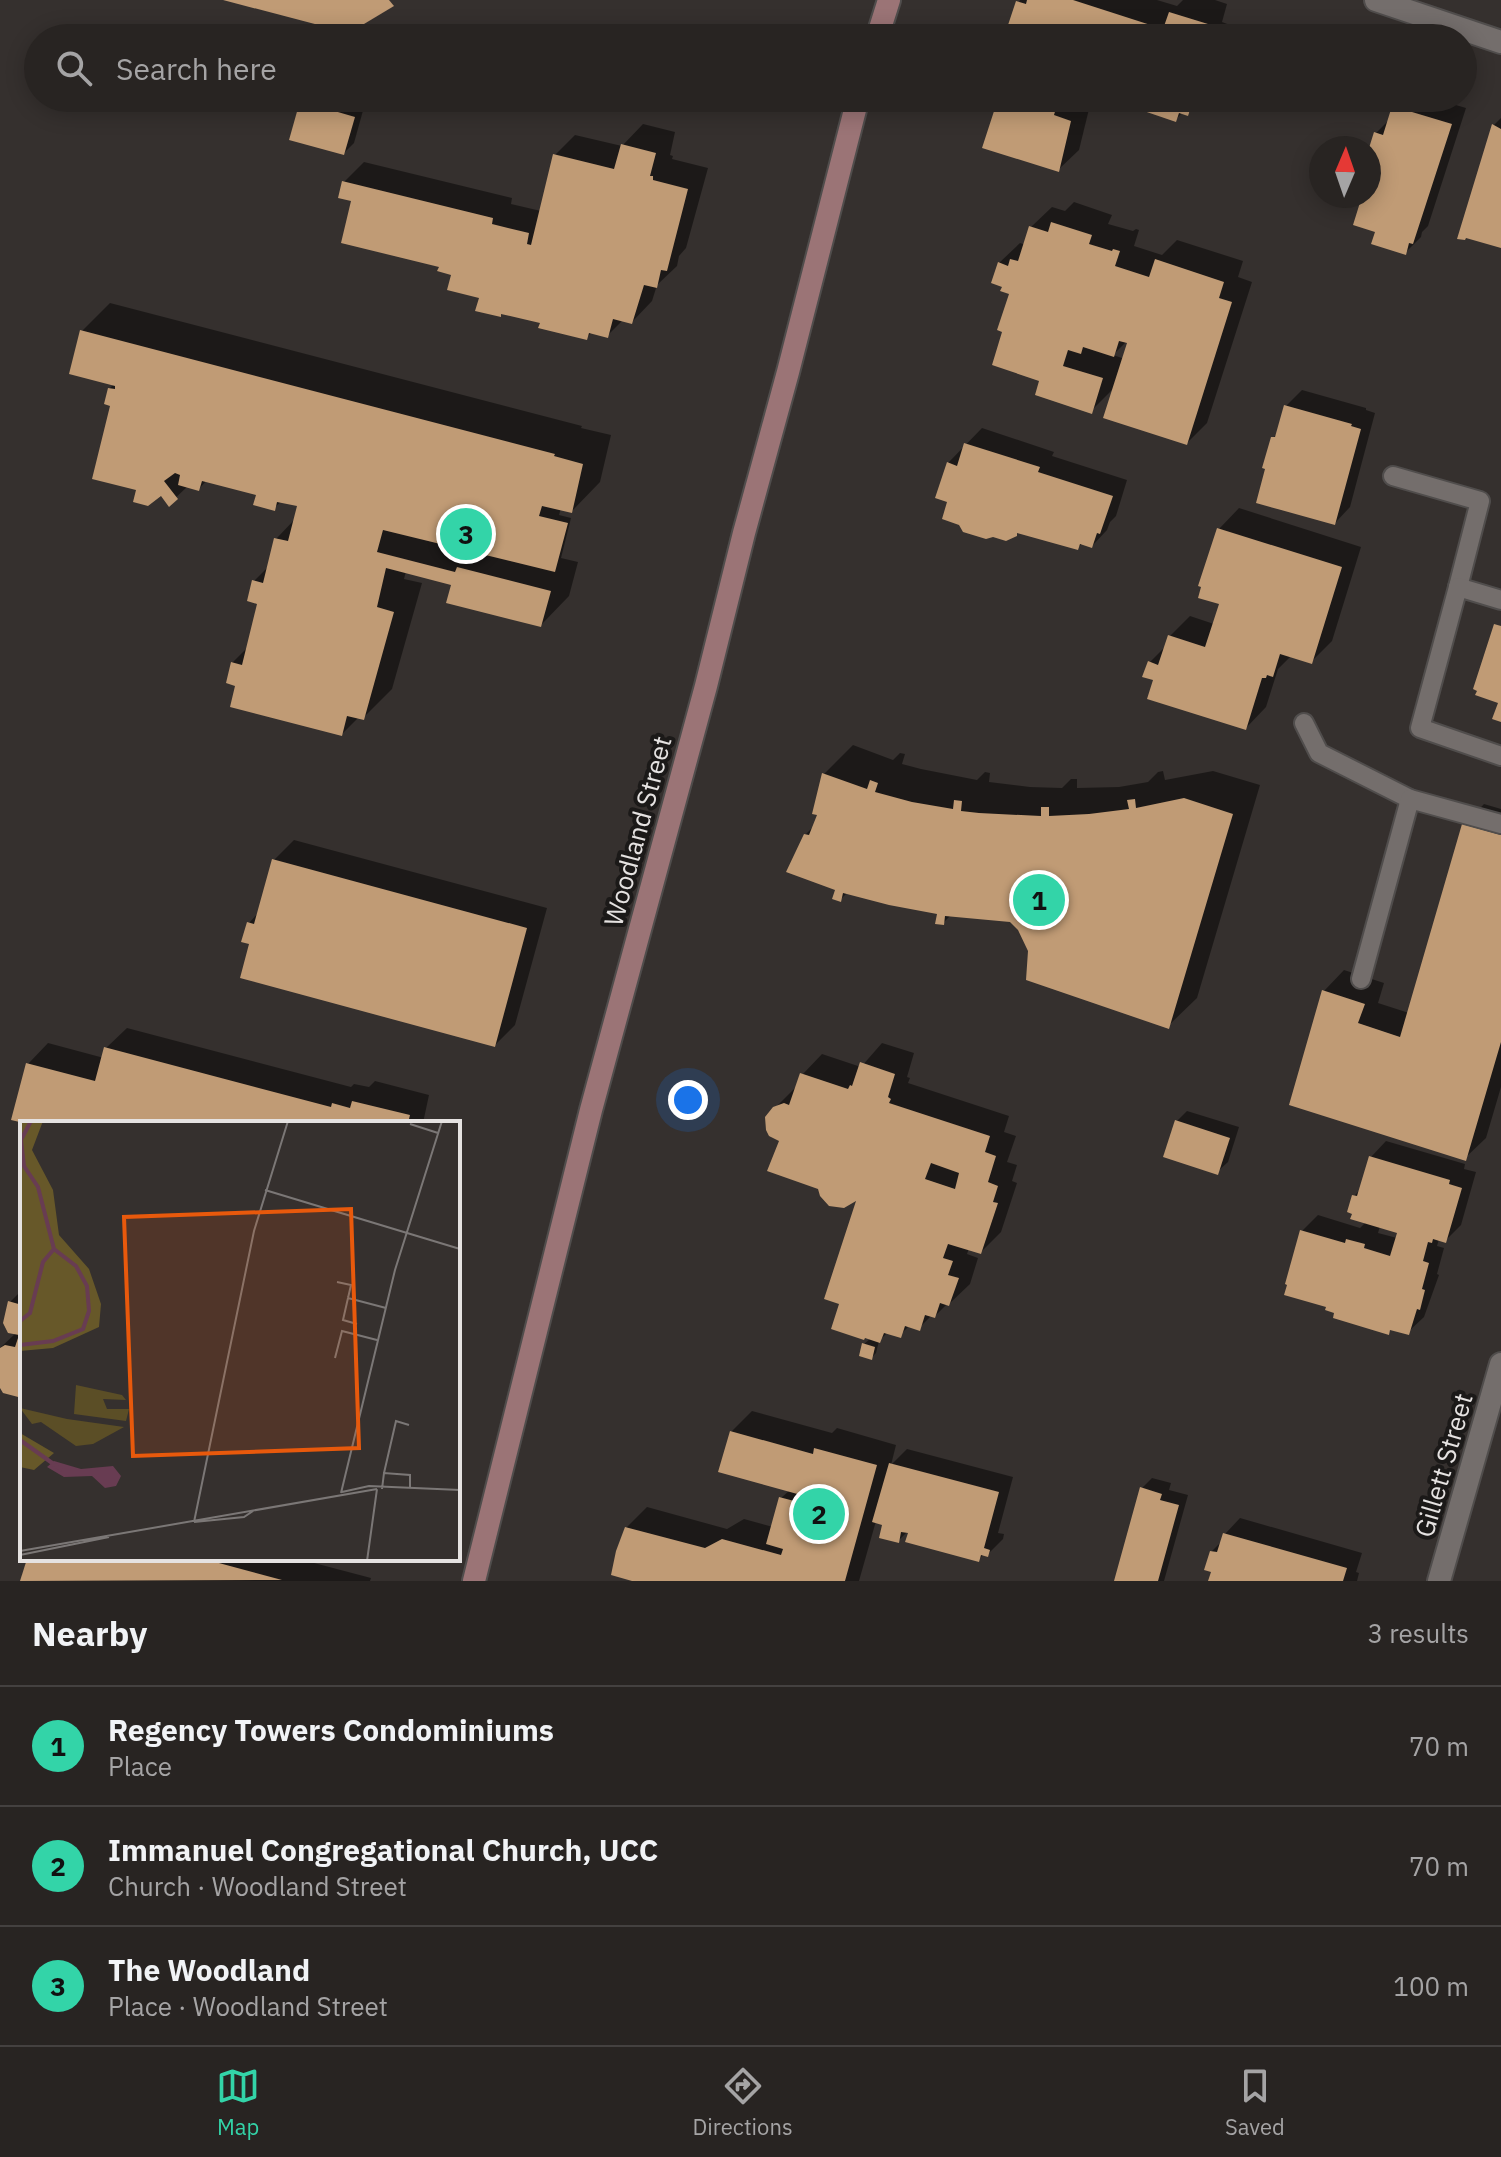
<!DOCTYPE html>
<meta charset="utf-8">
<style>
:root{--surface:#282422;--page:#34302f;--text:#f1f3f6;--muted:#a5a4a5;--line:#444140;--accent:#33d4a8}
body{margin:0;font-family:"IBM Plex Sans",sans-serif;background:var(--page);color:var(--text)}
.compass{position:absolute;left:1309px;top:136px;width:72px;height:72px;border-radius:50%;background:var(--surface);box-shadow:0 4px 20px #0003;rotate:2deg}
.you{position:absolute;left:688px;top:1100px;width:28px;height:28px;margin:-20px;border:6px solid #fff;border-radius:50%;background:#1a73e8;box-shadow:0 0 0 12px #1a73e833}
.badge{display:grid;place-items:center;width:52px;height:52px;border-radius:50%;background:var(--accent);color:#111;font-size:26px;font-weight:700}
.pin{position:absolute;translate:-50% -50%;border:4px solid #fff;box-shadow:0 2px 8px #0006}
.list{margin:0;padding:0;list-style:none}
h2{display:flex;justify-content:space-between;align-items:center;height:104px;margin:0;padding:0 32px;font-size:34px}
h2 small{font-size:26px;font-weight:400;color:var(--muted)}
.list li{display:grid;grid-template-columns:52px 1fr auto;gap:24px;align-items:center;box-sizing:border-box;height:120px;padding:0 32px;border-top:2px solid var(--line)}
.list b{display:block;font-size:30px;white-space:nowrap}
.list p{margin:0;font-size:26px;white-space:nowrap;color:var(--muted)}
.list em{font-size:26px;font-style:normal;color:var(--muted)}
.icon{flex:none;width:44px;height:44px;fill:none;stroke:currentColor;stroke-width:2;stroke-linecap:round;stroke-linejoin:round}
.map{position:relative;flex:none;width:1501px;height:1581px;overflow:hidden}
.search{position:absolute;background:var(--surface);box-shadow:0 4px 20px #0003;left:24px;right:24px;top:24px;height:88px;display:flex;align-items:center;gap:20px;box-sizing:border-box;padding:0 28px;border-radius:44px;color:var(--muted);font-size:30px}
.sheet{height:464px;background:var(--surface)}
nav{display:flex;justify-content:space-around;align-items:center;box-sizing:border-box;height:112px;border-top:2px solid var(--line);background:var(--surface);font-size:22px;color:var(--muted)}
nav a{display:grid;justify-items:center;gap:4px}
nav .on{color:var(--accent)}
.map>svg:first-child{display:block}
.shadow{fill:#0007;fill-rule:evenodd}
.building{fill:#c09b75;fill-rule:evenodd}
.lines{fill:none;stroke-linecap:round;stroke-linejoin:round}
.service-casing{stroke:#504d4c;stroke-width:22}
.minor-casing{stroke:#504d4c;stroke-width:26}
.secondary-casing{stroke:#504d4c;stroke-width:26}
.service{stroke:#746e6c;stroke-width:18}
.minor{stroke:#746e6c;stroke-width:22}
.secondary{stroke:#9b7476;stroke-width:22}
.labels{text-anchor:middle;dominant-baseline:central;stroke-width:8;stroke-linejoin:round;paint-order:stroke}
.street-label{font-size:26px;fill:#e5e2e1;stroke:#1b1918}
.inset-river{fill:none;stroke:#683c52;stroke-width:4}
.inset-road{fill:none;stroke:#7b7776;stroke-width:2}
.view{fill:#e8590c;fill-opacity:0.15;stroke:#e8590c;stroke-width:4}
.inset-edge{fill:none;stroke:#e5e2e1;stroke-width:4}
</style>
<div class="map">
<svg width="1501" height="1581" viewBox="0 0 1501 1581">
<rect width="100%" height="100%" fill="#35302e"/>
<!-- shadow -->
<g class="shadow">
<polygon points="1020,0 1157,0 1177,6 1183,0 1215,0 1227,4 1222,22 1230,25 1226,38 1017,38 1007,35"/>
<polygon points="306,98 333,98 364,107 354,143 344,153 302,102"/>
<polygon points="1006,98 1082,98 1091,101 1079,150 1058,170 998,106"/>
<polygon points="1140,98 1203,98 1188,114 1183,112 1176,119"/>
<polygon points="1403,98 1432,98 1466,108 1428,226 1422,232 1421,237 1405,253 1377,231 1364,196 1369,196 1369,181 1377,156 1376,133 1391,118 1394,107"/>
<polygon points="1501,118 1501,246 1466,236 1494,125"/>
<polygon points="643,124 675,132 670,155 673,156 672,159 708,168 686,248 679,256 677,266 657,285 652,301 632,322 624,319 607,336 593,331 586,338 481,297 454,273 353,199 344,182 364,162 512,198 511,204 541,211 555,155 575,135 622,146"/>
<path d="M1074,202L1112,215L1108,224L1133,231L1136,229L1139,230L1134,246L1162,255L1177,240L1243,261L1238,277L1252,282L1207,423L1187,443L1115,387L1091,411L1042,379L1005,331L1011,292L999,263L1020,243L1026,245L1031,227L1052,207L1065,211ZM1131,337L1125,359L1113,355Z"/>
<polygon points="110,303 582,426 581,428 611,435 600,482 572,511 561,508 559,515 571,518 561,558 578,562 569,596 541,625 454,583 406,571 404,579 422,583 392,689 363,718 359,717 342,734 238,684 232,663 248,647 260,602 254,581 269,566 276,539 295,519 299,505 282,501 274,508 258,494 207,480 199,489 188,486 169,504 161,493 138,489 113,405 109,389 114,384 82,331"/>
<polygon points="1302,390 1366,408 1366,410 1375,413 1350,507 1335,523 1273,438 1278,433 1286,406"/>
<polygon points="982,428 1054,452 1052,456 1127,480 1116,516 1110,522 1107,530 1092,546 1083,543 1077,548 950,501 948,463"/>
<polygon points="1239,508 1361,547 1332,641 1311,662 1292,655 1278,669 1266,707 1246,728 1156,679 1150,662 1167,645 1169,637 1190,616 1214,624 1221,603 1219,529"/>
<polygon points="853,745 893,760 900,753 905,754 902,764 921,769 977,780 985,772 990,773 989,782 1030,787 1062,788 1071,779 1077,779 1077,788 1119,787 1148,782 1158,772 1163,771 1165,780 1213,771 1260,785 1197,998 1168,1026 1030,950 1020,929 1011,920 952,914 943,923 939,912 848,892 840,900 838,889 805,835 815,825 819,814 824,774"/>
<polygon points="1484,804 1501,809 1501,1087 1486,1138 1465,1158 1324,991 1344,970 1384,983 1378,1003 1409,1013 1464,825"/>
<polygon points="294,840 547,908 515,1025 495,1045 251,943 249,923 260,911 274,860"/>
<polygon points="127,1028 351,1087 354,1084 369,1087 375,1081 429,1095 423,1123 31,1123 28,1064 48,1043 104,1058 106,1048"/>
<polygon points="882,1043 914,1053 907,1077 910,1078 908,1083 1009,1116 1004,1132 1016,1136 1007,1162 1017,1165 1012,1181 1017,1183 1001,1232 981,1252 969,1248 967,1254 978,1258 970,1284 949,1304 947,1304 935,1316 932,1315 919,1328 910,1325 900,1335 888,1332 879,1341 876,1353 871,1358 864,1344 871,1338 841,1303 860,1196 820,1187 782,1140 775,1108 796,1087 802,1075 822,1054 861,1067"/>
<polygon points="1187,1111 1239,1127 1228,1162 1217,1172 1177,1121"/>
<path d="M1386,1141L1465,1164L1464,1169L1476,1172L1461,1225L1445,1241L1439,1239L1437,1246L1444,1248L1437,1274L1439,1275L1424,1317L1408,1332L1392,1328L1388,1332L1337,1312L1302,1231L1318,1215L1360,1228L1366,1222L1354,1196L1361,1189L1371,1157ZM1380,1226L1399,1231L1397,1238L1378,1233Z"/>
<polygon points="22,1290 22,1396 0,1384 0,1348 16,1333 10,1302"/>
<polygon points="752,1411 832,1433 837,1428 896,1445 891,1465 907,1449 1013,1477 998,1533 1004,1534 1003,1539 987,1555 984,1554 979,1559 911,1528 898,1541 885,1524 876,1521 859,1581 640,1581 626,1528 647,1507 727,1529 744,1519 773,1527 781,1498 790,1490 731,1432"/>
<polygon points="1152,1478 1171,1483 1169,1490 1188,1495 1164,1581 1116,1581 1142,1488"/>
<polygon points="1240,1518 1362,1553 1356,1572 1359,1573 1357,1581 1210,1581 1213,1571 1211,1552 1222,1541 1225,1534"/>
<polygon points="29,1559 299,1559 371,1578 370,1581 27,1581 23,1580"/>
</g>
<!-- building -->
<g class="building">
<polygon points="223,0 389,0 394,6 349,33"/>
<polygon points="1027,0 1073,0 1163,29 1169,12 1208,24 1204,38 1004,37 1016,1 1026,4"/>
<polygon points="1004,98 1059,98 1054,115 1071,121 1059,172 982,148 996,105 1001,106"/>
<polygon points="1141,98 1194,98 1188,116 1179,113 1176,122 1138,109"/>
<polygon points="300,101 355,117 344,155 289,140"/>
<polygon points="1392,106 1452,124 1413,244 1409,243 1406,255 1371,244 1375,232 1353,225 1362,196 1369,196 1369,175 1375,157 1369,155 1369,148 1374,132 1383,135"/>
<polygon points="1492,124 1501,129 1501,248 1466,238 1465,240 1457,239"/>
<polygon points="621,144 656,153 650,176 653,176 653,180 688,189 667,271 661,270 657,288 644,285 632,324 613,319 608,338 589,333 587,340 538,328 540,323 501,314 501,317 475,311 479,298 447,290 451,275 437,271 439,267 341,243 351,201 338,198 342,181 493,218 492,224 529,233 527,244 531,245 553,154 614,169"/>
<polygon points="1051,222 1092,235 1089,244 1112,251 1113,249 1120,251 1115,266 1149,277 1155,259 1224,282 1219,298 1232,302 1187,445 1103,418 1127,343 1119,341 1114,357 1083,347 1081,354 1068,350 1063,366 1103,378 1092,414 1035,395 1039,381 992,365 1002,332 997,330 1009,294 1000,291 1002,287 991,283 998,262 1008,266 1010,259 1018,261 1029,226 1048,232"/>
<polygon points="80,330 555,454 554,456 583,464 572,513 542,506 539,516 568,523 555,572 383,530 377,552 455,572 457,567 551,591 541,627 446,603 451,585 386,568 377,607 394,612 364,720 347,716 342,736 230,707 235,686 226,683 231,662 242,665 257,604 247,601 252,580 263,583 274,538 288,541 297,506 277,502 275,511 253,505 256,495 202,481 199,491 178,485 180,475 175,473 164,481 178,499 169,507 161,496 148,506 133,502 136,490 92,479 110,406 104,404 108,388 115,389 115,386 69,374"/>
<polygon points="1284,405 1352,424 1351,426 1361,429 1335,525 1256,503 1265,469 1262,468 1271,437 1275,437"/>
<polygon points="964,443 1040,467 1038,472 1113,496 1100,534 1097,533 1092,548 1080,544 1078,550 1017,533 1017,536 1006,541 993,537 986,539 963,532 959,525 942,519 947,502 935,498 947,462 957,466"/>
<polygon points="1217,528 1342,567 1312,664 1280,654 1273,677 1267,675 1266,678 1262,678 1246,730 1147,699 1153,680 1142,677 1148,661 1158,665 1168,635 1205,647 1219,604 1198,598 1201,587 1198,586"/>
<polygon points="1494,624 1501,626 1501,722 1492,719 1498,703 1475,695 1477,691 1473,689"/>
<polygon points="822,773 867,789 870,780 878,783 875,792 912,802 953,809 954,800 962,801 961,811 979,813 1041,816 1041,807 1049,807 1049,816 1089,814 1129,809 1127,800 1135,799 1136,808 1184,798 1233,814 1169,1029 1026,980 1028,951 1018,930 1010,922 945,916 944,925 935,924 937,914 889,905 843,893 841,902 832,899 835,890 786,872 804,834 809,835 817,815 812,814"/>
<polygon points="1462,824 1501,835 1501,1042 1466,1161 1289,1105 1322,990 1365,1004 1358,1023 1400,1037"/>
<polygon points="272,859 527,928 495,1047 240,978 249,944 241,942 247,922 254,924"/>
<polygon points="104,1047 331,1107 332,1103 350,1108 352,1101 410,1115 408,1123 24,1123 11,1120 26,1063 95,1081"/>
<path d="M860,1062L895,1074L888,1097L891,1099L889,1103L990,1136L985,1152L996,1156L988,1182L998,1186L993,1202L998,1203L981,1254L948,1244L943,1258L953,1261L948,1275L959,1278L949,1306L940,1303L935,1318L925,1315L920,1331L905,1326L901,1338L884,1333L880,1343L865,1338L864,1340L831,1329L839,1304L824,1299L856,1201L844,1208L829,1206L820,1196L818,1189L767,1171L779,1141L769,1136L766,1130L765,1117L773,1107L784,1103L789,1105L800,1073L848,1089L850,1085L852,1086ZM931,1163L959,1173L955,1189L925,1179Z"/>
<polygon points="1175,1120 1230,1138 1218,1175 1163,1157"/>
<polygon points="1369,1156 1450,1180 1449,1184 1462,1188 1446,1243 1433,1239 1432,1243 1428,1242 1423,1261 1429,1263 1422,1289 1425,1290 1420,1310 1417,1309 1409,1335 1390,1330 1389,1335 1333,1318 1334,1313 1325,1310 1326,1307 1284,1295 1287,1285 1285,1284 1300,1230 1345,1243 1346,1239 1365,1244 1364,1248 1390,1256 1397,1233 1350,1219 1352,1214 1347,1212 1352,1195 1357,1196"/>
<polygon points="8,1301 22,1305 22,1398 3,1393 0,1388 0,1348 5,1345 15,1347 19,1335 8,1333 3,1323"/>
<polygon points="862,1343 875,1347 872,1360 859,1356"/>
<polygon points="730,1431 813,1454 814,1448 877,1465 845,1581 632,1581 611,1575 616,1551 625,1527 705,1548 722,1539 781,1555 783,1549 766,1544 779,1497 798,1502 801,1495 718,1472"/>
<polygon points="889,1463 999,1492 984,1548 990,1550 988,1557 981,1555 979,1562 905,1542 908,1533 901,1532 899,1543 879,1538 882,1525 872,1522"/>
<polygon points="1140,1487 1162,1494 1160,1500 1179,1505 1158,1581 1114,1581"/>
<polygon points="1223,1533 1347,1568 1343,1581 1208,1581 1211,1572 1204,1570 1210,1551 1217,1552"/>
<polygon points="27,1559 204,1559 282,1580 20,1581"/>
</g>
<g class="lines">
<!-- service casing -->
<g class="service-casing">
<g id="service">
<polyline points="1393,476 1480,501 1458,587"/>
<polyline points="1501,600 1458,587 1420,728 1501,756"/>
<polyline points="1304,723 1319,753 1410,799"/>
<polyline points="1361,979 1410,799 1501,824"/>
</g>
</g>
<!-- minor casing -->
<g class="minor-casing">
<g id="minor">
<polyline points="1376,0 1501,42"/>
<polyline points="1439,1581 1501,1364"/>
</g>
</g>
<!-- secondary casing -->
<g class="secondary-casing">
<g id="secondary">
<polyline points="877,38 889,0"/>
<polyline points="474,1581 591,1110 706,686 744,533 788,372 858,98"/>
</g>
</g>
<!-- service -->
<use href="#service" class="service"/>
<!-- minor -->
<use href="#minor" class="minor"/>
<!-- secondary -->
<use href="#secondary" class="secondary"/>
</g>
<g class="labels">
<!-- street labels -->
<g class="street-label">
<text transform="translate(637 831) rotate(-75)">Woodland Street</text>
<text transform="translate(1443 1465) rotate(-74)">Gillett Street</text>
</g>
</g>
<!-- overview -->
<g transform="translate(20 1121)">
<rect width="440" height="440" fill="#35302e"/>
<path d="M56,264L102,274L106,279L83,278L87,288H109L106,300L54,293ZM0,287L47,298L104,306L73,323L56,325L21,301L12,303Z" fill="#5b4e26"/>
<path d="M0,0H23L12,29L33,69L39,114L69,148L81,183L79,206L33,227L0,230ZM0,312L34,332L14,349L0,346Z" fill="#675829"/>
<path d="M34,340L61,348L93,345L101,355L96,365L85,367L72,355L44,356L27,346Z" fill="#683c52"/>
<path class="inset-river" d="M0,200L10,192L23,141L34,128M0,224L33,220L63,208L69,190L67,165L56,145L34,128L18,66L4,45L1,19L11,0M0,319L42,349"/>
<path class="inset-road" d="M390,3L418,12M245,69L440,128M317,161L331,164L328,177M337,203L323,199L328,177L366,187M315,237L322,210L357,219M364,352L376,300L389,304M362,368L364,352L390,354V368M322,371L349,365L440,369M321,372L375,149L422,0M174,401L234,110L268,0M174,401L224,396L233,390M0,430L357,368M0,434L89,416M347,440L357,368"/>
<path class="view" d="M331,88L339,327L113,335L104,96Z"/>
<rect width="440" height="440" class="inset-edge"/>
</g>
</svg>
<svg class="compass" viewBox="-18 -18 36 36"><path d="M0-13l5 13h-10z" fill="#e53935"/><path d="M0 13l5-13h-10z" fill="#a5a4a5"/></svg>
<div class="you"></div>
<div class="pin badge" style="left:1039px;top:900px">1</div>
<div class="pin badge" style="left:819px;top:1514px">2</div>
<div class="pin badge" style="left:466px;top:534px">3</div>
<div class="search"><svg class="icon" aria-label="search" viewBox="0 0 24 24"><circle cx="10" cy="10" r="6"/><path d="M15 15l6 6"/></svg>Search here</div>
</div>
<section class="sheet">
<h2>Nearby<small>3 results</small></h2>
<ul class="list">
<li><span class="badge">1</span><div><b>Regency Towers Condominiums</b><p>Place</p></div><em>70 m</em></li>
<li><span class="badge">2</span><div><b>Immanuel Congregational Church, UCC</b><p>Church · Woodland Street</p></div><em>70 m</em></li>
<li><span class="badge">3</span><div><b>The Woodland</b><p>Place · Woodland Street</p></div><em>100 m</em></li>
</ul>
</section>
<nav>
<a class="on"><svg class="icon" aria-label="map" viewBox="0 0 24 24"><path d="M3 6l6-2 6 2 6-2v14l-6 2-6-2-6 2zM9 4v14M15 6v14"/></svg>Map</a>
<a><svg class="icon" aria-label="directions" viewBox="0 0 24 24"><path d="M12 3l9 9-9 9-9-9zM9 14v-3h6M13 9l2 2-2 2"/></svg>Directions</a>
<a><svg class="icon" aria-label="saved" viewBox="0 0 24 24"><path d="M7 4h10v16l-5-4-5 4z"/></svg>Saved</a>
</nav>
